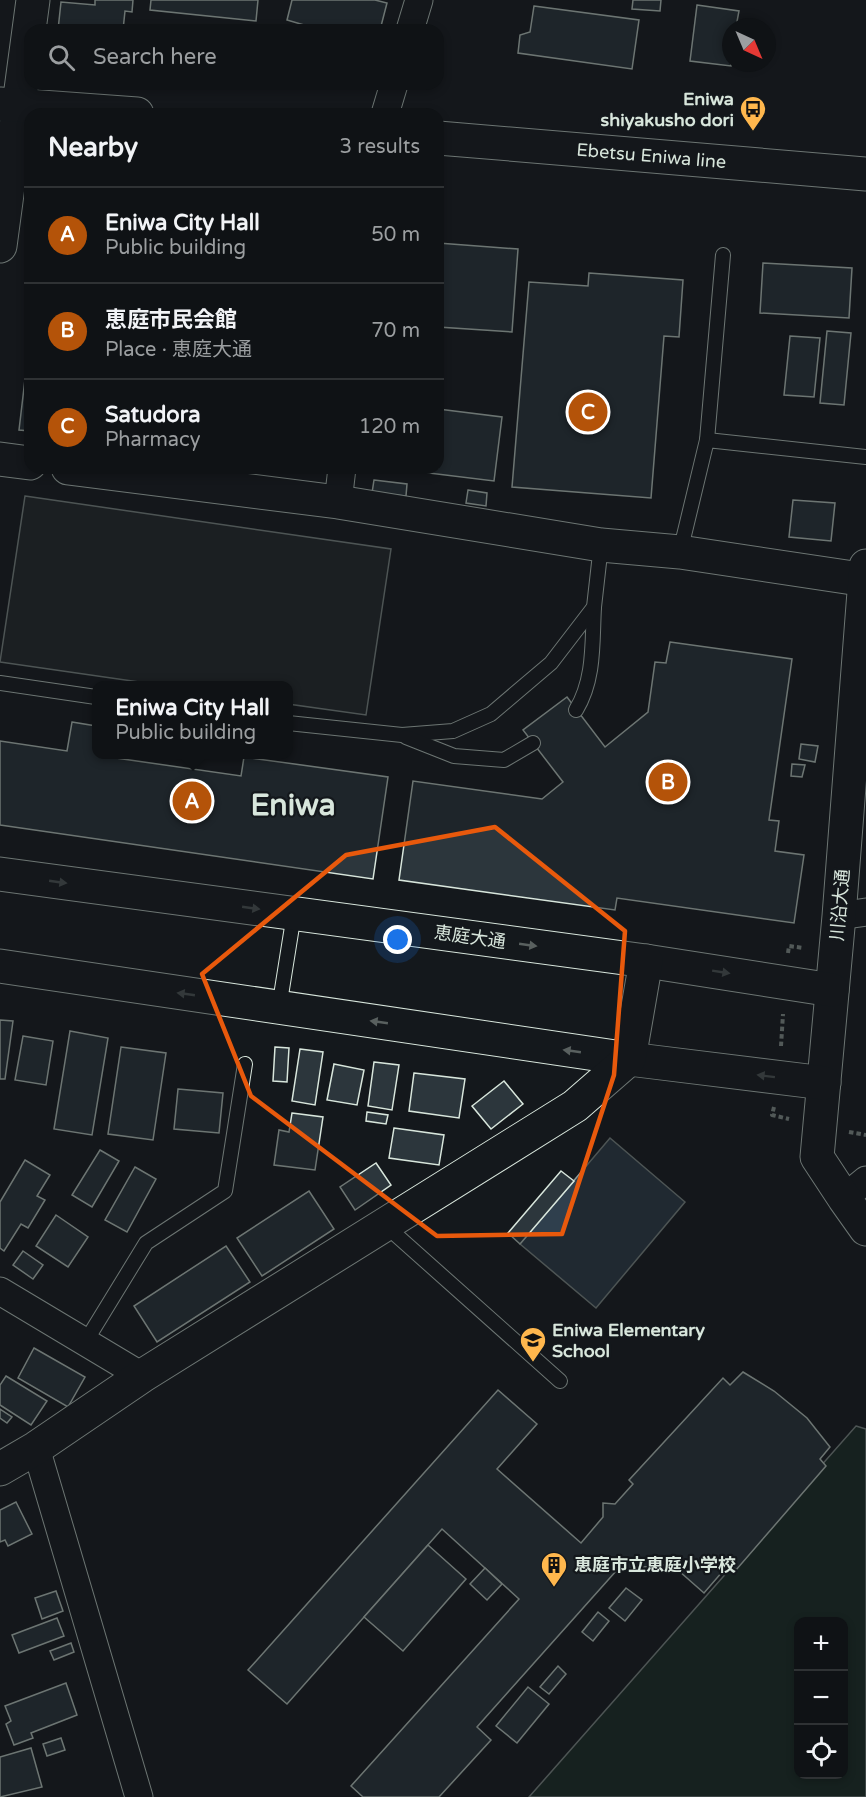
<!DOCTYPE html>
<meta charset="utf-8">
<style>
:root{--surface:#0f1215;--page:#181b1e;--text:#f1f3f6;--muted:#9b9ea0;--line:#2f3234;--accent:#b45309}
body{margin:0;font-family:"Varela Round","Noto Sans JP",sans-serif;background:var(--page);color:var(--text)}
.controls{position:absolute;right:18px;bottom:18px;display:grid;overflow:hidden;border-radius:12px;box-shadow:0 3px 9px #0003}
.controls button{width:54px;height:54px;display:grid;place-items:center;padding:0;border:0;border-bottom:2px solid var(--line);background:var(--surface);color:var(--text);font:30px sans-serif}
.compass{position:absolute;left:722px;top:18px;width:54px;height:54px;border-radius:50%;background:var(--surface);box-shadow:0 3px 9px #0003;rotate:136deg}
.you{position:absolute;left:398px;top:940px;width:21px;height:21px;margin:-15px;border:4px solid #fff;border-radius:50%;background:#1a73e8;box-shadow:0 0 0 9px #1a73e833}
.badge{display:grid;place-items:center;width:39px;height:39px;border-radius:50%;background:var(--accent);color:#fff;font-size:20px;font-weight:700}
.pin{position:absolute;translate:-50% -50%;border:3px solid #fff;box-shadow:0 2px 6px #0006}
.popup{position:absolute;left:92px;top:681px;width:201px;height:78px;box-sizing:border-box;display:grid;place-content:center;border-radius:12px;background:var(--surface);filter:drop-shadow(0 2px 4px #0005);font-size:20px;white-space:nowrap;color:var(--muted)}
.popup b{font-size:22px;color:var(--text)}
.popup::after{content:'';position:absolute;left:50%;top:100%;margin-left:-12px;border:12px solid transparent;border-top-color:var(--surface)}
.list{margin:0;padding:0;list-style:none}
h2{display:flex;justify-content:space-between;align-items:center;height:78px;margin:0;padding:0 24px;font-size:26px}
h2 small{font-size:20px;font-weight:400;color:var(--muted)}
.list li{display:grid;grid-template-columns:39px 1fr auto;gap:18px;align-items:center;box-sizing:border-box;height:96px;padding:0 24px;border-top:2px solid var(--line)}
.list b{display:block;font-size:22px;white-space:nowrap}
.list p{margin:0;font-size:20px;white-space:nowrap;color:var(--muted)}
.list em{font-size:20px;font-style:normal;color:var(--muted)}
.icon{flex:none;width:33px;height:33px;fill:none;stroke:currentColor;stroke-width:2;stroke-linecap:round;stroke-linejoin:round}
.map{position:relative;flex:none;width:866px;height:1797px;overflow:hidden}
.search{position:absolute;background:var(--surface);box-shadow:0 3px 9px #0003;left:24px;top:24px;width:420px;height:66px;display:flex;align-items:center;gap:15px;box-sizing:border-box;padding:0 21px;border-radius:18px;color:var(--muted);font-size:22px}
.panel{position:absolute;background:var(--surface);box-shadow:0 3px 9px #0003;left:24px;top:108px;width:420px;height:366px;border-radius:18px}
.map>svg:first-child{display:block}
.green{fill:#1a2d24;stroke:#939e99;stroke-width:1.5;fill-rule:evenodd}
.parking{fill:#24282b;stroke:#939e99;stroke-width:1.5}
.water{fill:#2f3f4d;stroke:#939e99;stroke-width:1.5}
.building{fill:#2c363c;stroke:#d8e6dc;stroke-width:1.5}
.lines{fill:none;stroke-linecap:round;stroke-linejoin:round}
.lane-casing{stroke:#d8e6dc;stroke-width:16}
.street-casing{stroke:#d8e6dc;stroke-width:29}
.secondary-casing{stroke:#d8e6dc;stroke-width:35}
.primary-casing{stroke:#d8e6dc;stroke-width:35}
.path{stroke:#9da8a2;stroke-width:4;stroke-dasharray:4.5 3;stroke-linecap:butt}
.lane{stroke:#14181c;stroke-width:14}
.street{stroke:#14181c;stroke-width:27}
.secondary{stroke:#14181c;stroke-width:33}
.primary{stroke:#14181c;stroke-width:33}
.oneway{fill:#59605f}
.marked{fill:none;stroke:#e8590c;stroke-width:4.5;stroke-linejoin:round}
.labels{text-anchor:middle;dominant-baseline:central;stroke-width:4.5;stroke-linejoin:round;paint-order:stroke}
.poi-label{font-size:18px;font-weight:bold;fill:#d8e6dc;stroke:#14181c;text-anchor:start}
.street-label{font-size:18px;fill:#d8e6dc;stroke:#14181c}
.town-label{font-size:30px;font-weight:bold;fill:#d8e6dc;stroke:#14181c}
</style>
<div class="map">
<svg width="866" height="1797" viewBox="0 0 866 1797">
<rect width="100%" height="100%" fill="#14181c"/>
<!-- green -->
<path class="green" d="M856,1426L866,1429V1797H529ZM798,1622H844V1774H798Z"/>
<!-- parking -->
<polygon class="parking" points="25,496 391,549 366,715 288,704 288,686 160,685 0,662"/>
<!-- water -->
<polygon class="water" points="610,1138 685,1202 596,1308 520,1244"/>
<!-- building -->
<g class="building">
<polygon points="95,0 133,0 132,12 125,11 123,30 58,30 61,2 95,5"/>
<polygon points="151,0 258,0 256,21 150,10"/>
<polygon points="292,0 375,0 387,3 380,30 321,30 287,20"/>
<polygon points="633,0 661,0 660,11 632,9"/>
<polygon points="697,5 739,11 736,27 731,27 731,66 690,61"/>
<polygon points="534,6 639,20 632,69 518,53 520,35 530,32"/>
<polygon points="438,243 518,249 512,332 438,327"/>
<polygon points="763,263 852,268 849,318 760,313"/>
<polygon points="589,273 683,280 679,337 664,336 651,498 512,487 529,282 588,286"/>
<polygon points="827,331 851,333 844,405 820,403"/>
<polygon points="790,336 820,338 814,397 784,395"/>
<polygon points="28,354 30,354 30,431 19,430"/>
<polygon points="438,409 502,417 494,481 388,468 438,468"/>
<polygon points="374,480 407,484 406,496 372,493"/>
<polygon points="468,490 487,493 486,506 466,503"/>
<polygon points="793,500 835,503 831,541 789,537"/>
<polygon points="670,642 792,659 769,820 779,821 775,851 804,855 794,923 617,898 615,910 399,880 413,781 542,799 563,782 523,730 567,697 605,747 648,712 655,662 666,663"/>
<polygon points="72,722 96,726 96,754 102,756 241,776 244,757 388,777 373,879 0,825 0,741 67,751"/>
<polygon points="801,744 818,746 815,762 799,759"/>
<polygon points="792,764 805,765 802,777 791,776"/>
<polygon points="0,1020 13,1021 5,1079 0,1079"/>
<polygon points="70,1031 108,1038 92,1135 54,1129"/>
<polygon points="23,1036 53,1041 46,1085 15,1080"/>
<polygon points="121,1047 166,1053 153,1140 108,1134"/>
<polygon points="275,1047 289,1048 287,1082 273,1081"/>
<polygon points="300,1049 323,1052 315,1105 292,1101"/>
<polygon points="374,1062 399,1065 392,1110 368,1106"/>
<polygon points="334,1064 364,1070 357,1105 327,1100"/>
<polygon points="414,1073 465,1079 459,1118 409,1111"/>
<polygon points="504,1081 523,1104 491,1129 472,1106"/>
<polygon points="178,1089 223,1093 219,1133 174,1129"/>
<polygon points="367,1112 388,1115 386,1124 366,1121"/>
<polygon points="292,1113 323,1117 315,1170 274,1165 279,1130 289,1132"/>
<polygon points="394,1128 444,1135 439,1165 389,1158"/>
<polygon points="100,1150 119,1161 92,1207 72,1195"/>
<polygon points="25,1160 50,1175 37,1196 45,1200 28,1228 21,1224 4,1251 0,1248 0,1202"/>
<polygon points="376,1163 391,1185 355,1210 340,1187"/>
<polygon points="135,1167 156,1179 127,1232 105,1220"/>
<polygon points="561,1171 574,1181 520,1244 508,1233"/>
<polygon points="309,1191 334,1229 262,1276 237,1238"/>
<polygon points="56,1215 88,1237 68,1267 36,1246"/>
<polygon points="226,1246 250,1282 157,1342 134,1306"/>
<polygon points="23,1251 43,1265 33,1279 13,1265"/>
<polygon points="34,1348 85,1377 68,1407 18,1378"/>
<polygon points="743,1372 774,1391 807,1418 830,1447 820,1459 826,1466 736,1570 729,1564 704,1593 671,1564 617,1570 477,1727 491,1740 439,1797 363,1797 351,1786 519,1599 442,1529 287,1704 248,1670 498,1390 537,1424 497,1469 581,1543 603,1517 603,1503 615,1504 633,1484 629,1480 723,1378 730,1385"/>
<polygon points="6,1376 47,1401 31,1425 0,1405 0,1385"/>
<polygon points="0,1409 12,1417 7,1423 0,1418"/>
<polygon points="16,1502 32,1534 8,1546 5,1540 0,1542 0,1510"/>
<polygon points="428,1545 466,1579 403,1651 364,1617"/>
<polygon points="485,1568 502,1584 487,1600 470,1584"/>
<polygon points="626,1588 642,1600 625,1621 609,1608"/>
<polygon points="56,1591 63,1611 42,1619 35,1598"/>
<polygon points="598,1612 609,1621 593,1641 582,1632"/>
<polygon points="57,1618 64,1636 19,1653 12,1635"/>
<polygon points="71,1643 74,1652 54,1660 50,1651"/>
<polygon points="558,1666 566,1674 549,1694 540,1687"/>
<polygon points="66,1683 77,1715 31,1733 33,1738 14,1745 6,1724 11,1721 5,1706"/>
<polygon points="528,1687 549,1704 517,1743 496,1726"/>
<polygon points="61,1738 65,1750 47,1756 43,1744"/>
<polygon points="31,1748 42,1787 0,1797 0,1757"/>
</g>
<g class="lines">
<!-- lane casing -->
<g class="lane-casing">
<g id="lane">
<polyline points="707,440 723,255"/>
<polyline points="680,552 707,440 866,457"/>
<polyline points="0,683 96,697"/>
<path d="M576,710C595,679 592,642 594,607"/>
<polyline points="288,723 402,735 453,731 491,714 551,663 594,607 601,545"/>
<polyline points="406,737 454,756 504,760 533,743"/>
<polyline points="279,1008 294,914"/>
<polyline points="385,1225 560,1381"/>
<polyline points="86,1341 146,1243 225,1191 245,1064"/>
</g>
</g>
<!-- street casing -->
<g class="street-casing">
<g id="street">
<polyline points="410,30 419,0"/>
<polyline points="385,114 394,84"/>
<polyline points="338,502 342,468"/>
<polyline points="839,916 866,912"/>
<polyline points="844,1198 866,1180"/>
<polyline points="0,1291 142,1376"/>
<polyline points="36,1448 139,1797"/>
</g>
</g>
<!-- secondary casing -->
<g class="secondary-casing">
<g id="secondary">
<polyline points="0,246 33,0"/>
<polyline points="0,459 30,463"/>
<polyline points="68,468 338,502 601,545 680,552 866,580"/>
<polyline points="866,566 839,916 817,1157 844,1198 866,1229"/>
<polyline points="0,874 646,961 832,990"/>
<polyline points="0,966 629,1059 824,1083"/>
<polyline points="0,1469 36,1448 142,1376 575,1106 629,1059 646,961"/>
</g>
</g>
<!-- primary casing -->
<g class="primary-casing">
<g id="primary">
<polyline points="0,104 137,114"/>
<path id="s1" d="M438,138L866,174"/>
</g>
</g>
<!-- path -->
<g class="path">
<polyline points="788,953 789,946 804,948"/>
<polyline points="781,1046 783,1014"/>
<polyline points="774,1107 772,1115 789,1119"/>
<polyline points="849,1132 866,1135"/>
</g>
<!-- lane -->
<use href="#lane" class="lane"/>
<!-- street -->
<use href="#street" class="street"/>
<!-- secondary -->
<use href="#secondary" class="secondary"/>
<!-- primary -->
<use href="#primary" class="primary"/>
</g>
<!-- one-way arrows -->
<defs><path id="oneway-solid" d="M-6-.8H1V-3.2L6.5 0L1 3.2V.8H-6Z" transform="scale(1.5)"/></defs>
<g class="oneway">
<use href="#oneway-solid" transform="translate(58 882) rotate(8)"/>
<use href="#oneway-solid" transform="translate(251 908) rotate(8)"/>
<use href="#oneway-solid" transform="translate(528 945) rotate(8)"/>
<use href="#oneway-solid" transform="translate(721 972) rotate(9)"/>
<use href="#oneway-solid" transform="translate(186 994) rotate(-172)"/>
<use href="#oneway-solid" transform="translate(379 1022) rotate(-172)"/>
<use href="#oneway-solid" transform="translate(572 1051) rotate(-172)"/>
<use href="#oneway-solid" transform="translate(766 1076) rotate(-173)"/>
</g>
<!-- marked area -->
<path d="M0 0H866V1797H0ZM495,827L625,931L614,1075L562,1234L437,1236L251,1096L202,974L346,855Z" fill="#14181c" fill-opacity=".55" fill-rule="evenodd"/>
<path class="marked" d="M495,827L625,931L614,1075L562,1234L437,1236L251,1096L202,974L346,855Z"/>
<!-- icons -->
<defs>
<g id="bus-pin" transform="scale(1.35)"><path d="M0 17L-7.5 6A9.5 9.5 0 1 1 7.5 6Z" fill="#ffb74d" stroke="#14181c"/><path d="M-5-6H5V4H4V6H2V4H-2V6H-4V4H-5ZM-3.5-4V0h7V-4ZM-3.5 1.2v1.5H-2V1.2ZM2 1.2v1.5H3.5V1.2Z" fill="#111"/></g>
<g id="school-pin" transform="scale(1.35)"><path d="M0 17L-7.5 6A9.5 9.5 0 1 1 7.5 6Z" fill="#ffb74d" stroke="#14181c"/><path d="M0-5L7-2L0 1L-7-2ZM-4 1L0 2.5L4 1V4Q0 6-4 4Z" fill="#111"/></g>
<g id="building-pin" transform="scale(1.35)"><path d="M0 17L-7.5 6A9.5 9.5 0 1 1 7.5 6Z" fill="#ffb74d" stroke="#14181c"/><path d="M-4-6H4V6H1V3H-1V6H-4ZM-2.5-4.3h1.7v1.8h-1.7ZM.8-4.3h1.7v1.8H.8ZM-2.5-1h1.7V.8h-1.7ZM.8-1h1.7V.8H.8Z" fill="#111"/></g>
</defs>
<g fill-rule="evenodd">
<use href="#bus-pin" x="753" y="109"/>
<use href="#school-pin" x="533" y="1340"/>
<use href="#building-pin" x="554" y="1565"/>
</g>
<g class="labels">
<!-- poi labels -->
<g class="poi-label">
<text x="734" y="99" text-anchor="end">Eniwa<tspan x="734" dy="21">shiyakusho dori</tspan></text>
<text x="552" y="1330">Eniwa Elementary<tspan x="552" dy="21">School</tspan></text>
<text x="574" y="1565">恵庭市立恵庭小学校</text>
</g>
<!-- street labels -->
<g class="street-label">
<text stroke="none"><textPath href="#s1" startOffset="214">Ebetsu Eniwa line</textPath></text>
<text transform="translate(840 905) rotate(-85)">川沿大通</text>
<text transform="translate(470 937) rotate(8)">恵庭大通</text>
</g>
<!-- town labels -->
<g class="town-label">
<text x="293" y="805">Eniwa</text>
</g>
</g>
</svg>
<div class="controls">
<button>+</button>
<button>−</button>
<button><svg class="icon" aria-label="locate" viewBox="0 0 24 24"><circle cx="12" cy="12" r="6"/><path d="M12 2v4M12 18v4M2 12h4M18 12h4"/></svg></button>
</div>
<svg class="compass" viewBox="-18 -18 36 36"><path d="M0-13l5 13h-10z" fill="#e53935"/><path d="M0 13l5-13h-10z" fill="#9b9ea0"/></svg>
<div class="you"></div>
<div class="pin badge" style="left:192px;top:801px">A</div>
<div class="popup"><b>Eniwa City Hall</b>Public building</div>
<div class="pin badge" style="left:668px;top:782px">B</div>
<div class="pin badge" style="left:588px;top:412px">C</div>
<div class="search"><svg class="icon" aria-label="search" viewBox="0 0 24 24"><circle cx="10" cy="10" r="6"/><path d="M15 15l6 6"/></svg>Search here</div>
<section class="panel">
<h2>Nearby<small>3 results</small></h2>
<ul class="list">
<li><span class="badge">A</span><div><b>Eniwa City Hall</b><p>Public building</p></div><em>50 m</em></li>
<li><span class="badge">B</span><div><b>恵庭市民会館</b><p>Place · 恵庭大通</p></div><em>70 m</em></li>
<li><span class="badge">C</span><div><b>Satudora</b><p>Pharmacy</p></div><em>120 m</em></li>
</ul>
</section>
</div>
